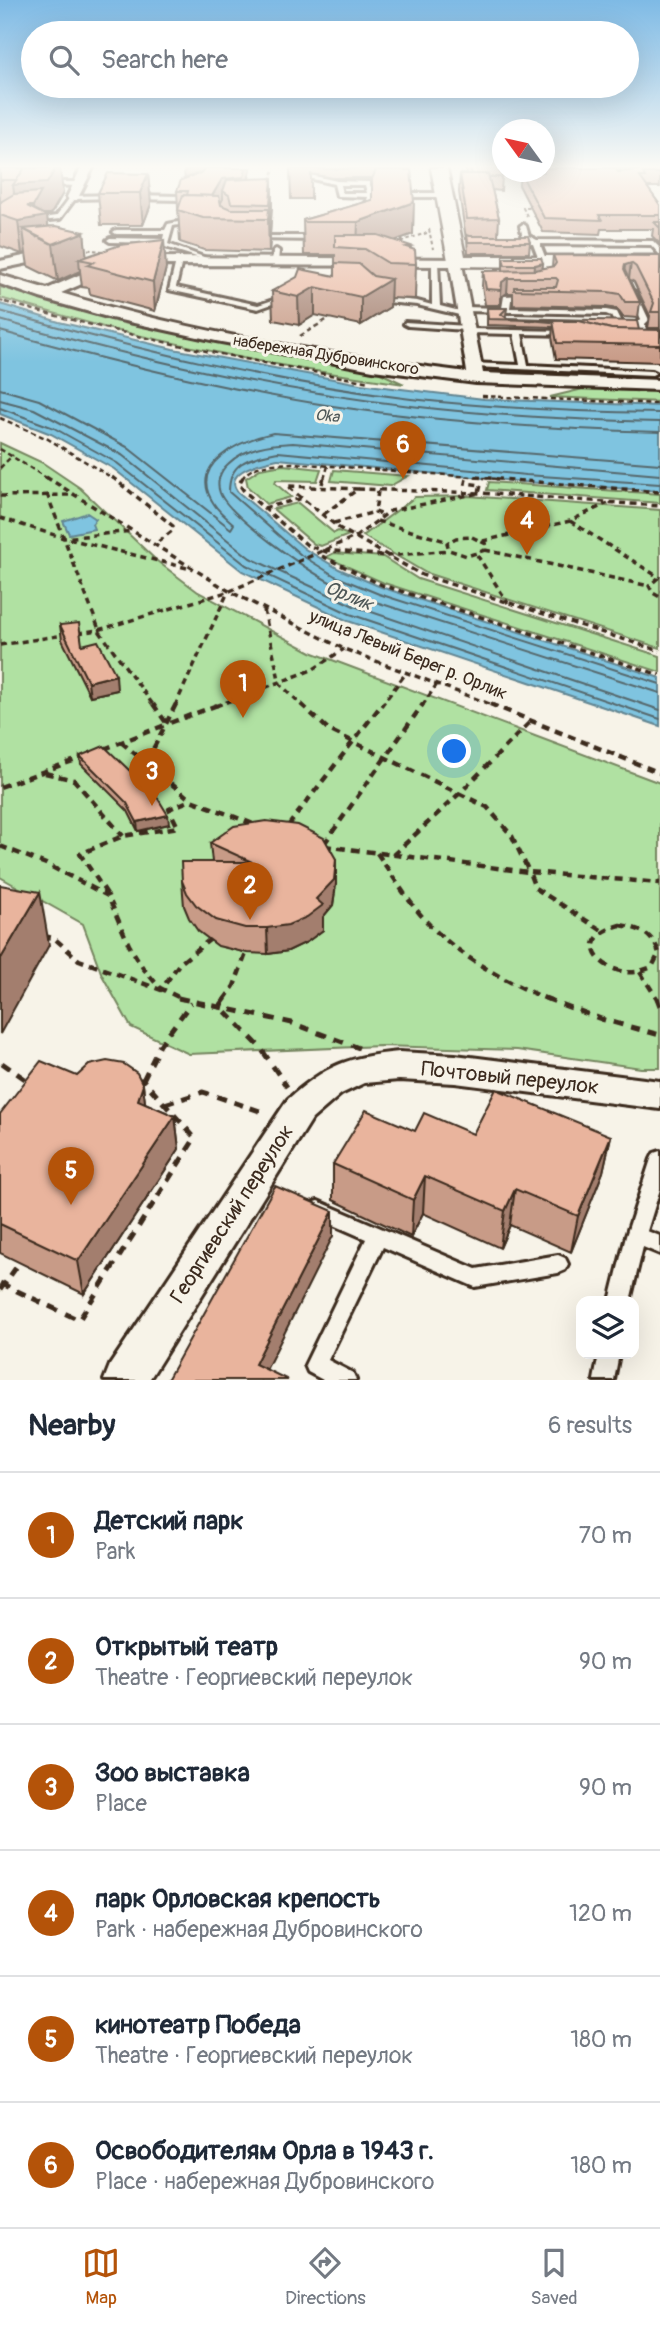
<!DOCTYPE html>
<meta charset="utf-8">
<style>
:root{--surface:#fff;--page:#f6f6f7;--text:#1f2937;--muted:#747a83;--line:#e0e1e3;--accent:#b45309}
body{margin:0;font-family:Pangolin,sans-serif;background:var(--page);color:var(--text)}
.controls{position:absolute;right:21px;bottom:21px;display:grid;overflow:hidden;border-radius:14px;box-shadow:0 7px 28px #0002}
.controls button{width:63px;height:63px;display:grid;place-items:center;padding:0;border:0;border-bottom:2px solid var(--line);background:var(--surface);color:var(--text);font:35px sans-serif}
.compass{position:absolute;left:492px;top:119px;width:63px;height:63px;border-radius:50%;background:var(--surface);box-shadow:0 7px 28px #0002;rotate:303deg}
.you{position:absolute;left:455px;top:752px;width:24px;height:24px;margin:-18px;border:5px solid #fff;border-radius:50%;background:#1a73e8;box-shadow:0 0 0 10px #1a73e833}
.badge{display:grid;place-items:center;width:46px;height:46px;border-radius:50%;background:var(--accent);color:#fff;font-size:23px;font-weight:700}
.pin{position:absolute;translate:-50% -58px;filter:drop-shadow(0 2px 4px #0008)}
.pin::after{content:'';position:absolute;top:37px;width:24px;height:21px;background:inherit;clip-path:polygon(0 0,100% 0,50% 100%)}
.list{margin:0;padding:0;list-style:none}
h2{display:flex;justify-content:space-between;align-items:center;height:91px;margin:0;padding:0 28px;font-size:30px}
h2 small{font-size:23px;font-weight:400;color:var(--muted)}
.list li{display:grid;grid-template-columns:46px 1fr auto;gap:21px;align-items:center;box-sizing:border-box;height:126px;padding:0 28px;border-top:2px solid var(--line)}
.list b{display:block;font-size:26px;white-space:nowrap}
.list p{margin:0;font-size:23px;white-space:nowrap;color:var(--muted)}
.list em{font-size:23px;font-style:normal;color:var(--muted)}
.icon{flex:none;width:38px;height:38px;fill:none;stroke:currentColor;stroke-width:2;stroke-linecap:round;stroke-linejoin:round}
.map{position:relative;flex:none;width:660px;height:1380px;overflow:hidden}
.search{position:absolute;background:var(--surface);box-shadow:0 7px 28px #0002;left:21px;right:21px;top:21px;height:77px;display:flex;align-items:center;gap:18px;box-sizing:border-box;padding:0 24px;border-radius:38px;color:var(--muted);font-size:26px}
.sheet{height:847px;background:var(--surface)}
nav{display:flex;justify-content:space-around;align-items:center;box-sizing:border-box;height:98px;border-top:2px solid var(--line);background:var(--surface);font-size:19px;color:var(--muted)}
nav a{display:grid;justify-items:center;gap:4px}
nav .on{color:var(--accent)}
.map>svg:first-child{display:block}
.green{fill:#b0e1a2;stroke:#768660;stroke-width:2}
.water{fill:#7fc4e0;stroke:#648692;stroke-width:2}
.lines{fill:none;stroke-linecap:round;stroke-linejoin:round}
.shore{stroke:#56686c;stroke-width:2}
.lane-casing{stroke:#3b2a1e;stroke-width:6}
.street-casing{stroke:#3b2a1e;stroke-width:6}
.secondary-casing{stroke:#3b2a1e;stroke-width:5}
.path-far4{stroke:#3b2a1e;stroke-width:2;stroke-dasharray:3.5 2.5;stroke-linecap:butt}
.path-far3{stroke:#3b2a1e;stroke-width:2.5;stroke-dasharray:5 3.5;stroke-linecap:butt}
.path-far2{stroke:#3b2a1e;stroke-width:3.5;stroke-dasharray:6 4.5;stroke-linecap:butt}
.path-far1{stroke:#3b2a1e;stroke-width:4.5;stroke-dasharray:8 6;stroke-linecap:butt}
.path{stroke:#3b2a1e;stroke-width:5;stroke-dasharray:10 8;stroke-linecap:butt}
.lane{fill:#f7f3e8;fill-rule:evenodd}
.street{fill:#f7f3e8;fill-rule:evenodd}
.secondary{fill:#f7f3e8;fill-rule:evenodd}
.wall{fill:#c89b87;stroke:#3b2a1e;stroke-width:2}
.shaded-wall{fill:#a37e6e;stroke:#3b2a1e;stroke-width:2}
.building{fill:#e9b49d;stroke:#3b2a1e;stroke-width:2}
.labels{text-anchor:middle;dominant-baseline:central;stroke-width:6;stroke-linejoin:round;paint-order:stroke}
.far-street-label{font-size:16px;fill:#3b2a1e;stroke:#f7f3e8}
.far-water-label{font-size:16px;font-style:italic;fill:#4f5858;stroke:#f7f3e8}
.street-label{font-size:18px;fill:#3b2a1e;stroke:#f7f3e8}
.water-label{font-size:19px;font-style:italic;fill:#4f5858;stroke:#f7f3e8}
.near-street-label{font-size:21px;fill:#3b2a1e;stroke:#f7f3e8}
</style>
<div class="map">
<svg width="660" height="1380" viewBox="0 0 660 1380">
<rect width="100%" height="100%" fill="#f7f3e8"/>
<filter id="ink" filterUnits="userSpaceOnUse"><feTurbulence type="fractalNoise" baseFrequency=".0143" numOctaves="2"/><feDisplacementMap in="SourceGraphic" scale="14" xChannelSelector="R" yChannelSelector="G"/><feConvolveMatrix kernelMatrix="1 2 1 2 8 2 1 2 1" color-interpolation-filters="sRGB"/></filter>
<g filter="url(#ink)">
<!-- green -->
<g class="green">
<polygon points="0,287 130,324 376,371 404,384 302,369 243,358 114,330 0,298"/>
<polygon points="583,389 660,392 660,402 550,397"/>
<polygon points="0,443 43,463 80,488 157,561 198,592 311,652 660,783 660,1068 641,1068 517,1050 381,1046 189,1054 131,1027 102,975 83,924 0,877"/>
<polygon points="283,465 321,469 317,481 276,480 275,483 291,497 266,504 248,487 246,478 260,469"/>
<polygon points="334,470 408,476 390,486 331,481"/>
<polygon points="489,482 660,494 660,503 487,490"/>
<polygon points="468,496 660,510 660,648 426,573 363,536 415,497"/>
<polygon points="298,503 334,533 338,531 349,535 321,546 314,544 273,509"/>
<polygon points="334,553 383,557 418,579 660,656 660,672 384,583 326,557"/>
</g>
<!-- water -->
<g class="water">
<path d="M0,304L59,322L173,349L360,384L484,399L660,406V491L525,482L278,459C264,462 221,471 238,492L305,549L339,569L381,587L660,678V726L348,621L242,571L114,469L51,434L0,414Z"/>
<polygon points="87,513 96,519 92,524 94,529 69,534 63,521"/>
</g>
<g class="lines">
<!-- shore -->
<g class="shore">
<path d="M0,311C135,349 271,382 411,399C494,408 576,412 660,413"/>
<path d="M0,320C135,358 271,390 411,406C494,416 577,420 660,422"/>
<path d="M0,331C108,361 216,388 326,405C437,422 548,429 660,432"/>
<path d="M0,389L39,400L127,447L231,529L234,524C227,518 219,512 214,504C186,463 242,440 273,433L660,464"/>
<polyline points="0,400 34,409 122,455 250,558 354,606 660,710"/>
<polyline points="0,408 54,428 117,463 246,565 350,614 660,719"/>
<path d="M660,475L293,443C270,444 245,447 228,464C220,471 216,482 220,493C229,516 308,571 332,583C346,590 361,596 376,602L660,693"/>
<path d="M660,484L526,475L278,452C251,458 229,460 229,492L301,555L335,576L379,594L660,684"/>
</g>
<!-- lane casing -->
<g class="lane-casing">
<g id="lane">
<path d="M297,172L337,181L369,182L373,193H444L447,195L444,197H374L368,216L365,218L362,216L368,197L337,196L334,184L295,175ZM340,185H365L367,193H342Z"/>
<polygon points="48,182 79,182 82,184 79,186 46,185"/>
<polygon points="194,192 196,195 180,200 135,199 132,197 135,195 180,196"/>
<polygon points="114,195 116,198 75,199 60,219 31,222 28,220 56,216 71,196"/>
<polygon points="193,219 196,221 195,222 173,226 168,244 212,260 212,262 162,246 161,243 110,242 107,240 110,238 163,239 164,234 116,234 113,232 116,230 165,230 168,224"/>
<polygon points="523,224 526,226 529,236 537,240 653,241 660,248 660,255 651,245 540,244 553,277 543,282 539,280 545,276 533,244 515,244 512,242 515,240 527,240 523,237 520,226"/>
<polygon points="255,236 317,236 320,238 317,240 253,239 252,238"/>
<polygon points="276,249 279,251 278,262 275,264 272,262 273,251"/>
<polygon points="179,259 182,261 176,287 258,305 288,295 292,297 258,309 169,290 176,261"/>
<polygon points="435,260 438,262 440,306 468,313 468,317 417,305 377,301 373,299 377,297 417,301 432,305 432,262"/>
<polygon points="629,290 636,292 649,320 645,324 646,331 660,331 660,335 643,335 639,333 637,323 641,319 628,292"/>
<polygon points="528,295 531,295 531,299 511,300 510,308 606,310 617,312 622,322 615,324 611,316 606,314 465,311 461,309 465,307 502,308 504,296"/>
<polygon points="405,322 467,326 470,329 566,331 569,331 569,335 522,334 528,365 652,371 656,373 652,375 474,367 470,365 471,363 520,365 514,334 468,333 465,330 408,326 404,324"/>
<polygon points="660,1151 660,1189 647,1231 660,1236 660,1254 643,1247 630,1301 610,1301 626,1236 651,1159 654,1153"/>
<polygon points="318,1201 476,1269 558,1255 565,1258 568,1264 565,1270 558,1273 475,1287 383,1247 328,1360 353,1373 356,1380 323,1380 308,1372 305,1365 366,1239 311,1215 309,1209 311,1203"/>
<polygon points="599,1354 619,1354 614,1380 594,1380"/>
</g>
</g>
<!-- street casing -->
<g class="street-casing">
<g id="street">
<polygon points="81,168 93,168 77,200 69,200 67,197"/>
<polygon points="57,249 64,253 62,256 0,269 0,261"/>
<path d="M157,257L461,259L483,373L660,380V390L476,383L373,370L216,341L111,318L40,298L0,284V275L47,289L104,264ZM157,265L450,266L467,372C331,355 193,333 61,293L112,271Z"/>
<path d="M399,1052L455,1055L660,1081V1109L455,1083L399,1080L364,1083L341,1094L312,1119L149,1380H104L110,1365L288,1099C327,1065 347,1057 399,1052Z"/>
</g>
</g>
<!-- secondary casing -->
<g class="secondary-casing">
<polygon id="secondary" points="431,168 447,168 465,256 660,256 660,268 449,266"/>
</g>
<!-- path-far4 -->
<g class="path-far4">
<polyline points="271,180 274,168"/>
<polyline points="527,216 523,208 536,208"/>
<polyline points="429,229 433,249"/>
<polyline points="395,243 430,232"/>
<polyline points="82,249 103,251"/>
<polyline points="0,301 12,304"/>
</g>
<!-- path-far3 -->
<g class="path-far3">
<path d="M5,302C126,336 247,361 370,382"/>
<polyline points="300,336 333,316"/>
<polyline points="482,396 660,404"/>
<polyline points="0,418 48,439 114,479"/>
<polyline points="0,449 48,479"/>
<polyline points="0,468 13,455"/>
<path d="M242,479C251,463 276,464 293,463L497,479"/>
<polyline points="324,479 328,466"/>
</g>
<!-- path-far2 -->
<g class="path-far2">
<polyline points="46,477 229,591 344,649 495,706"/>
<polyline points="112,477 173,526 172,531 154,545"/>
<polyline points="243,477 239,484 244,491 307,545 329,553"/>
<polyline points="475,477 660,492"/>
<polyline points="466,479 465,483 481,485 479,493"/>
<polyline points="322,484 324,477"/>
<polyline points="358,489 479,493 660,506"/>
<polyline points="378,491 375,512 384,515"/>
<polyline points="47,494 100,632 154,706"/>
<polyline points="0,496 72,495"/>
<polyline points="264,508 303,498"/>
<polyline points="324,514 358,489 287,486 339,528 422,575 660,651"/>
<polyline points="0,518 64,538 133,531"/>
<polyline points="377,521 449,542"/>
<polyline points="570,521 660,578"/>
<polyline points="334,523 375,512"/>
<polygon points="472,537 486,544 485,550 467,556 449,550 447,543 456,538"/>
<polyline points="69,539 187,568"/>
<polyline points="483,541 570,521 608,503"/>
<polyline points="324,550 387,556 449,550"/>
<polyline points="485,550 649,586"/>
<polyline points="477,555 508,603"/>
<polyline points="322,556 382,585 660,675"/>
<polyline points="658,578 649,586 653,593 660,597"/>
<polyline points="264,610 280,684 303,706"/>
<polyline points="78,633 98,630 230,591 357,536 390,511 479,493"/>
<polyline points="0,645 64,635"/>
<polyline points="175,706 228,592"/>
<polyline points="216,706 312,670 344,649"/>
<polyline points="381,706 406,673"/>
<polyline points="422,706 437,684"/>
</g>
<!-- path-far1 -->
<g class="path-far1">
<polyline points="153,704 167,724 220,704"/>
<polyline points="176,704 146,763 191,800 256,825"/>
<polyline points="301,704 329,730 487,807 512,836 529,872 660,883"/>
<polyline points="490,704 660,773"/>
<polyline points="121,742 146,763"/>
<polyline points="104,749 165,725"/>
<polyline points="45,773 74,780 123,836"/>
<polyline points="0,787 84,757"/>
<polyline points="288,826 382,704"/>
<polyline points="324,844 423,704"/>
<polyline points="0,846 46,864 108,896 129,945 143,968 160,988 184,1000"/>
<polyline points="324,846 529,872 535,888 601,930"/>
<path d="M377,853C393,876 408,902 428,923C461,958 505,981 549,1000"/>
<polyline points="393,855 460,793 532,720"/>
<polyline points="107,894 80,854 123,836 178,827 169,809 191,800"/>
<path d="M620,925C639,928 653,934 659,953L652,967C647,969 641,971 636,972C604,976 568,940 620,925Z"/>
<polyline points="43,936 54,938 79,960 161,990 179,964 213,937"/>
<polyline points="640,972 658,1000"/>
<polyline points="224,1000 234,986 247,951"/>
</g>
<!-- path -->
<g class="path">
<polyline points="178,998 292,1023 359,1048"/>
<polyline points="226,998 220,1006 260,1047 287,1087"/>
<polyline points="545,998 601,1019 660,1035"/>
<polyline points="657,998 660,1006"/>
<polyline points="2,1063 28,1081"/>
<polyline points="143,1080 160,1045 191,1003"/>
<polyline points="165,1104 203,1092 266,1113"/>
<polyline points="0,1283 79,1320 195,1138 143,1080 138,1080"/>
<polyline points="0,1290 20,1262"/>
</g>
<!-- lane -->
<use href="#lane" class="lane"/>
<!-- street -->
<use href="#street" class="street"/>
<!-- secondary -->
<use href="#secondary" class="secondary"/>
</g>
<!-- wall -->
<g class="wall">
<polygon points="0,168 63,193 51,214 44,214 47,216 48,226 84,232 86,256 166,268 155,311 90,294 89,288 82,287 80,271 58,281 28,266 26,253 22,254 0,246"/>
<polygon points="185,168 251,168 249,179 272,205 269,252 204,250 180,242 177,191 185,179"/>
<polygon points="411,168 413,234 395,240 411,248 416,264 415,299 390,298 390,307 361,325 315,315 299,325 273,320 272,291 335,276 335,255 304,255 303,220 372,200 372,178 333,178 311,174 311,199 291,199 290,169"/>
<polygon points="465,168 498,168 502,177 501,191 492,190 499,218 498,236 530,242 529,253 468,253 467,239 466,239 459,192 460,174 467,174"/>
<polygon points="544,168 660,168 660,187 647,187 660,205 660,244 652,236 653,229 601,229 600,234 543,232 519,185 520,172 544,172"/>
<polygon points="148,174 151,204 143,225 101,225 98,193"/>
<polygon points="553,255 660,256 660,328 648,328 650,316 634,282 629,279 640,302 638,318 623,317 617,309 606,307 513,305 513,293 507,293 500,298 500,305 485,305 482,286 483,271 503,271 503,258 543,263 542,269 552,267"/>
<polygon points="487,308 507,308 506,315 505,316 507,318 639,330 660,330 660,362 556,359 552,337 553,327 487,325"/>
<polygon points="60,625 82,645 117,690 90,696 62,640"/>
<polygon points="80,756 169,824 138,831 128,811 81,764"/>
<polygon points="210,843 336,884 333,905 323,917 323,930 307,942 288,951 268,954 247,953 218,946 198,931 189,918 184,906 182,881 212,862"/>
<polygon points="77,1076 143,1085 145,1103 175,1116 179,1149 84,1294 0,1253 0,1114"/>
<polygon points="415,1131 473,1134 611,1136 603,1172 571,1252 510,1225 500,1248 423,1213 411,1237 333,1200 333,1164"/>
</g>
<!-- shaded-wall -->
<g class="shaded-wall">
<polygon points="56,168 60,168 63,193 51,214 44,214 47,216 50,243 37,236 37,238 36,236 23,229 26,253 22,254 18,221 34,218 33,206 27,206 17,216 13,185"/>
<polygon points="191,168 205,168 205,178 186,191 184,171"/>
<polygon points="246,168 251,168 244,197 229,195 223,191 223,199 213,216 212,196 222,179"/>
<polygon points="620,168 652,168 619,176"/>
<polygon points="148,174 151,204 143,225 140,193"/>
<polygon points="272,178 272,205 270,232 270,204"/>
<polygon points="414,202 413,234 368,251 365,249 357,249 358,222"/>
<polygon points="269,209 270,241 269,252 268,219"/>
<polygon points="84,232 87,260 79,259 80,271 58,281 53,244"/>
<polygon points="164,240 166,268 155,311 153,282"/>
<polygon points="543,263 542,274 534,276 535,265"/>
<polygon points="631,263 629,279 623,281 625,265"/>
<polygon points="508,278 507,293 500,298 500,305 502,282"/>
<polygon points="391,279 390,307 361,325 361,297"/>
<polygon points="315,287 315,315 299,325 298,297"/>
<polygon points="116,675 117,690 90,696 88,682"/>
<polygon points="168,815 169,824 138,831 137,822"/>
<polygon points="336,859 336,884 333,905 323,917 323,930 307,942 288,951 268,954 267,928 316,899"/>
<polygon points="40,892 49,945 0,1034 0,960"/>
<polygon points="143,1085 147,1119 138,1100"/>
<polygon points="175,1116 179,1149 84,1294 78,1261"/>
<polygon points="611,1136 603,1172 571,1252 578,1216"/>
<polygon points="425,1176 423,1213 411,1237 413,1200"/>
<polygon points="515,1189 510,1225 500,1248 505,1211"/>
<polygon points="333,1211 333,1236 261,1380 255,1364"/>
</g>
<!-- building -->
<g class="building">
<polygon points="0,168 25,168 16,180 0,180"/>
<polygon points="25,168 56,168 47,183 13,185"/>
<polygon points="206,168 246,168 244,177 222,179 212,196 187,195 188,191 177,191 181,180 200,173"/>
<polygon points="470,168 498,168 502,177 489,177 488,174 472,174"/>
<polygon points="544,168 615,168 618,172 660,168 660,173 643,173 645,177 640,177 660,205 660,215 599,215 602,220 544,218 520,172 544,172"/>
<polygon points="376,170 411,170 414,202 358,222 303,222 303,220 372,200 372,179"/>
<polygon points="108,173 148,174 140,193 98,193"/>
<polygon points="460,174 488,174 499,218 467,219"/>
<polygon points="272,178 270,204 231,203 229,195 223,191 227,180"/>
<polygon points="41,192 33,206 27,206 47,216 18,221 0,215 0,203 2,201 14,194"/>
<polygon points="183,195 219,196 221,205 231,209 269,209 268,219 203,218 178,210"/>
<polygon points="654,222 660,222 660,228"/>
<polygon points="56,226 84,232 53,244 23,229"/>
<polygon points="335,235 378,235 411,246 406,247 415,250 416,264 388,263 365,249 335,247"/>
<polygon points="467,235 470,236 528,236 530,242 468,242"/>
<polygon points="164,240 153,282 87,265 94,262 79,259 120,245"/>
<polygon points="553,255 660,256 660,312 651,312 654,303 636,267 631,263 625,265 624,269 640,302 625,302 620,294 608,292 514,290 514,287 556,287 558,280 556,278 508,278 502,282 501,290 486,289 483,271 535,270 554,266 556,263"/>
<polygon points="503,258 541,258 543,263 535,265 505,265"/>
<polygon points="335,263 359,264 373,276 391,279 361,297 315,287 298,297 272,291 297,277 300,269 335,276"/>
<polygon points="487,308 507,308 501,314 507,318 637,321 639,330 611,329 579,321 488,319"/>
<polygon points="553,321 579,321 611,329 660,330 660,345 557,343"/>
<polygon points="79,623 82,645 98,641 116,675 88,682 60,625"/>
<polygon points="104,746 157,797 168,815 137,822 127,803 80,756"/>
<polygon points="266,821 298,825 324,838 336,859 334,880 316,899 323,905 307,917 288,925 267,928 245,928 216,920 196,905 187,893 182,881 181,862 252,862 210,843 234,826"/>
<polygon points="0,885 40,892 0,960"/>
<polygon points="41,1061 77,1076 89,1065 107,1061 124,1064 137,1073 143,1085 138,1100 175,1116 78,1261 0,1224 0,1114"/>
<polygon points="496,1089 611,1136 578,1216 515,1189 505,1211 425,1176 413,1200 333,1164 366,1110 415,1131 424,1113 473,1134"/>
<polygon points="275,1186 333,1211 255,1364 288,1380 167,1380"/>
</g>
</g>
<!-- sky -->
<linearGradient id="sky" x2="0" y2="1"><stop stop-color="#7ebae5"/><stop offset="0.46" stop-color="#fbfaf5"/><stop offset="1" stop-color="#fbfaf5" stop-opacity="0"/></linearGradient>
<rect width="660" height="362" fill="url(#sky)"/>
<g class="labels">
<!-- far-street labels -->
<g class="far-street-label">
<text transform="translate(326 355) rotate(9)">набережная Дубровинского</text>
</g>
<!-- far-water labels -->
<g class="far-water-label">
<text transform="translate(327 416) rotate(6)">Oka</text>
</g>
<!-- street labels -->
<g class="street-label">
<text transform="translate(408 655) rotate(22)">улица Левый Берег р. Орлик</text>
</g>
<!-- water labels -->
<g class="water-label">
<text transform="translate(349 596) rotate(22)">Орлик</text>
</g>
<!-- near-street labels -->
<g class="near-street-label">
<text transform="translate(510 1078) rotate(6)">Почтовый переулок</text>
<text transform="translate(232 1214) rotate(-57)">Георгиевский переулок</text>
</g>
</g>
</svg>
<div class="controls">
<button><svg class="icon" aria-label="layers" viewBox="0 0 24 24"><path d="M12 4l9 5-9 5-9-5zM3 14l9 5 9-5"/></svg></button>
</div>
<svg class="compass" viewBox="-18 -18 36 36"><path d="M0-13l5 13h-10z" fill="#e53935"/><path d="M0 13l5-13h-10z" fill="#747a83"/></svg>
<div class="you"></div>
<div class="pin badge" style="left:243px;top:718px">1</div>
<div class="pin badge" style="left:250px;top:920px">2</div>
<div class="pin badge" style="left:152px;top:806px">3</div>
<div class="pin badge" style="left:527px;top:555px">4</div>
<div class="pin badge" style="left:71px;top:1205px">5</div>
<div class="pin badge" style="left:403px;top:479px">6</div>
<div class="search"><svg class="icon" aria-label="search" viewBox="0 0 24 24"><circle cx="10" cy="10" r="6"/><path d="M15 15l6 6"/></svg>Search here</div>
</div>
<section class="sheet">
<h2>Nearby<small>6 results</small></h2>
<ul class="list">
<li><span class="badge">1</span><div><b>Детский парк</b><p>Park</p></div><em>70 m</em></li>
<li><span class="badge">2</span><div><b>Открытый театр</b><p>Theatre · Георгиевский переулок</p></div><em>90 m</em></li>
<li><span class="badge">3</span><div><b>Зоо выставка</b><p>Place</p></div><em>90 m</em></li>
<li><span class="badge">4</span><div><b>парк Орловская крепость</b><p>Park · набережная Дубровинского</p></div><em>120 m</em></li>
<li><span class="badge">5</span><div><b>кинотеатр Победа</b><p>Theatre · Георгиевский переулок</p></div><em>180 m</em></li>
<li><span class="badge">6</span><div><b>Освободителям Орла в 1943 г.</b><p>Place · набережная Дубровинского</p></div><em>180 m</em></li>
</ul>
</section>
<nav>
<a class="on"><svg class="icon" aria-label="map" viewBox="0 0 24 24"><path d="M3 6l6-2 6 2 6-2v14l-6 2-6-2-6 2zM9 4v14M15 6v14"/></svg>Map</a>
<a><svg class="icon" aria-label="directions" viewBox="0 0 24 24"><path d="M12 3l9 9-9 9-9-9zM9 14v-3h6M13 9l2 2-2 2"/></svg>Directions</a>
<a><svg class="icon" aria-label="saved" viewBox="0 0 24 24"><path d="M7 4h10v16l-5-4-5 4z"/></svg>Saved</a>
</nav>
